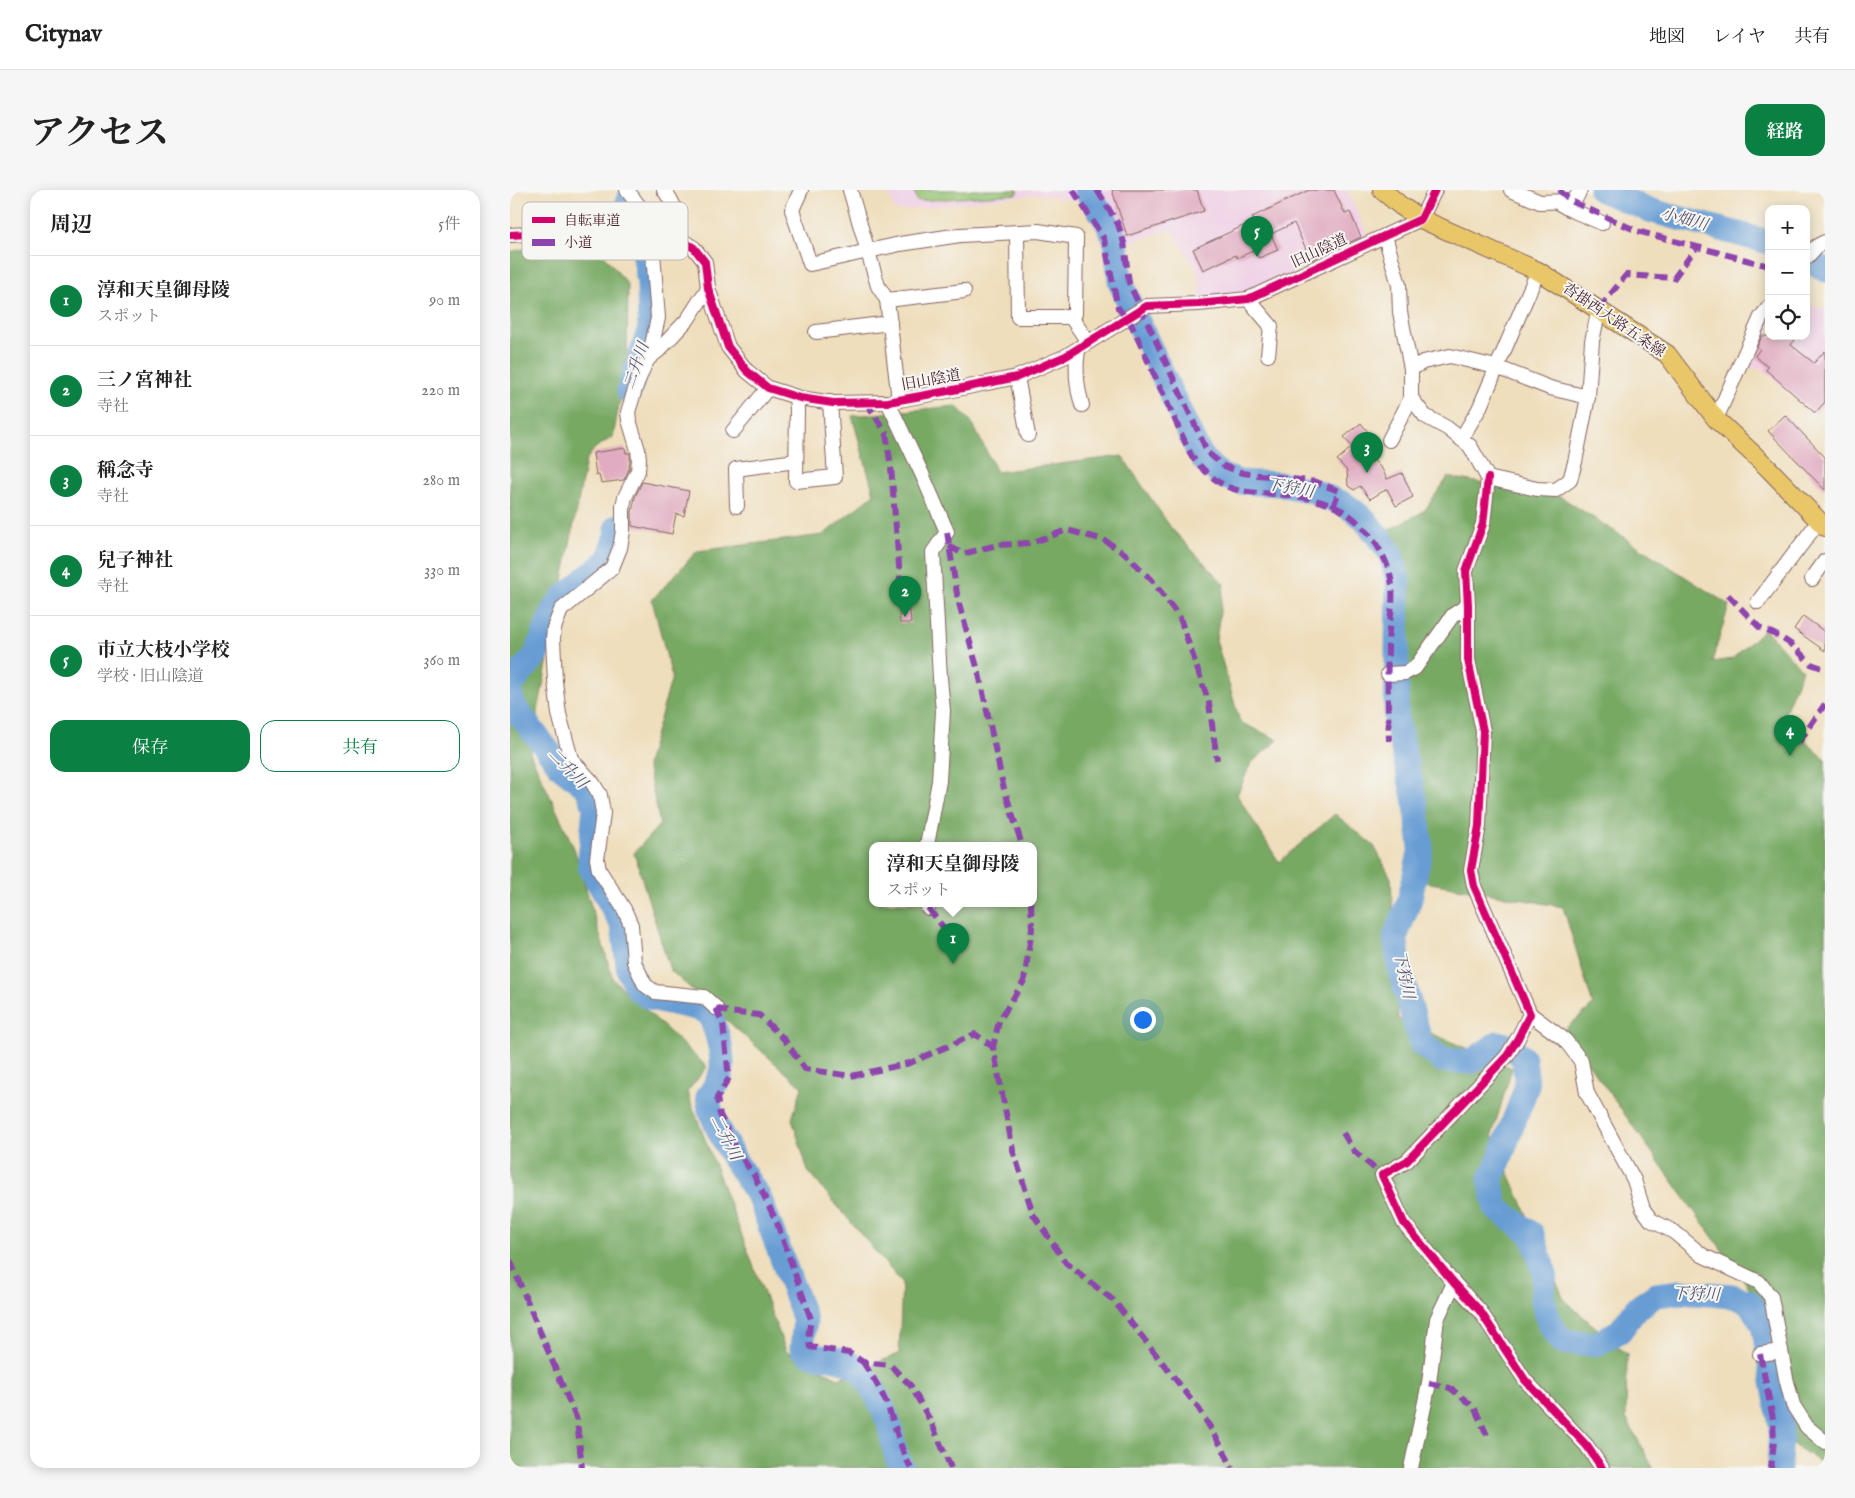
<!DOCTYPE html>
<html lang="ja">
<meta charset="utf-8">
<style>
:root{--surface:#fff;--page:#f6f6f6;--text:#222;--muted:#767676;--line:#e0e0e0;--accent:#0b8043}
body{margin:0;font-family:"IM FELL English","Noto Serif JP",serif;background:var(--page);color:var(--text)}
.controls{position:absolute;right:15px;top:15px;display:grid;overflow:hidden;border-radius:10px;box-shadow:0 2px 12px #0003}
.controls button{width:45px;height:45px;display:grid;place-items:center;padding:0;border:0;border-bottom:1px solid var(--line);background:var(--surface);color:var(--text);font:25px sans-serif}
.you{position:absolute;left:632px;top:829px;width:18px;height:18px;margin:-12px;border:4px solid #fff;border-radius:50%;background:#1a73e8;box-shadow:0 0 0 8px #1a73e833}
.badge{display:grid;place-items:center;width:32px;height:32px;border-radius:50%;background:var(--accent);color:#fff;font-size:16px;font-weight:700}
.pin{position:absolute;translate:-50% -41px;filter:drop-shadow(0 1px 2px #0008)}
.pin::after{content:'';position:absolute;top:26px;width:18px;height:15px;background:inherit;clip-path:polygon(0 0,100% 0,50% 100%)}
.popup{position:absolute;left:359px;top:652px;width:168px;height:65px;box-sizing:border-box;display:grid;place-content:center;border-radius:10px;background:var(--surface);filter:drop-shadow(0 1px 4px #0005);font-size:16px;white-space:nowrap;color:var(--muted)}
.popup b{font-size:19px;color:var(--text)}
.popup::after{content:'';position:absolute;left:50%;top:100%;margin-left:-10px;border:10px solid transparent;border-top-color:var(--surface)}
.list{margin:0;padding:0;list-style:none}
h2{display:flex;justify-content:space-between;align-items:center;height:65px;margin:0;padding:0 20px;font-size:21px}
h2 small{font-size:16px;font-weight:400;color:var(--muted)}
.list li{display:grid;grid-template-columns:32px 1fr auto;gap:15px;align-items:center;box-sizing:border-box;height:90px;padding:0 20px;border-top:1px solid var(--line)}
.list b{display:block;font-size:19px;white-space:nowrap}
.list p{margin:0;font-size:16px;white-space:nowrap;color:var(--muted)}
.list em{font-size:16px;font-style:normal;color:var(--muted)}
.actions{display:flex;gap:10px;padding:15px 20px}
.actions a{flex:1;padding:11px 0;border:1px solid var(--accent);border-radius:15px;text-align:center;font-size:18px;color:var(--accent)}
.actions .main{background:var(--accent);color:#fff}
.icon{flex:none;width:28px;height:28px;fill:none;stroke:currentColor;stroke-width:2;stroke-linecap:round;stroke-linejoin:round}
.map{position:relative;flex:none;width:1315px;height:1278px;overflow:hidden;border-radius:15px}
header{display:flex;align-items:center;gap:30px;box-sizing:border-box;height:70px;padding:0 25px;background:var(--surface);border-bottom:1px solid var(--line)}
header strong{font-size:24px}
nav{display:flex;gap:28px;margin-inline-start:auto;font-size:18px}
.intro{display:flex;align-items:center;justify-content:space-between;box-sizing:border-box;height:120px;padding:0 30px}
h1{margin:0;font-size:35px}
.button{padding:12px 22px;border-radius:15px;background:var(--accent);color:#fff;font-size:18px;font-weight:700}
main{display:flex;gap:30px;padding:0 30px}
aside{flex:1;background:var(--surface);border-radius:15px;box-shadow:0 2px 12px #0003}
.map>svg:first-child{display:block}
.built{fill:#f0d0e5}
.green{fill:#94c372;stroke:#6f714e}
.forest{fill:#77a964;stroke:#606448;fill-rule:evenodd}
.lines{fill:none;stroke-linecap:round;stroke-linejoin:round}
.river{stroke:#679dd4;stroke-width:25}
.building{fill:#e1acc1}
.minor-casing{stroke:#84625e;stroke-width:16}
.major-casing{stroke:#84625e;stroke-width:20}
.minor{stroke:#fff;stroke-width:14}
.major{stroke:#e9c769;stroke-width:18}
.quiet{stroke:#8e44ad;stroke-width:6;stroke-dasharray:12 6;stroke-linecap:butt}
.cycleway-casing{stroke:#f6f6f2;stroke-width:11}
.cycleway{stroke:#d6006c;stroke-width:8}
.labels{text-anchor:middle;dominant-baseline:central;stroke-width:4;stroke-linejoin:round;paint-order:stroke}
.street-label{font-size:15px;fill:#4a1f2b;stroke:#f6f6f2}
.water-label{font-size:16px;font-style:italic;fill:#56516f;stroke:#f6f6f2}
.key{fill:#f6f6f2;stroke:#c2b6b6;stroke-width:1}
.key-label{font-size:14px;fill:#4a1f2b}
</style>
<header>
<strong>Citynav</strong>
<nav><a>地図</a><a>レイヤ</a><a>共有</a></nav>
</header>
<div class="intro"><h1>アクセス</h1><a class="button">経路</a></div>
<main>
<aside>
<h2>周辺<small>5件</small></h2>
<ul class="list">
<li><span class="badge">1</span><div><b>淳和天皇御母陵</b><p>スポット</p></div><em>90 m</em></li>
<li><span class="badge">2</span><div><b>三ノ宮神社</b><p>寺社</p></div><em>220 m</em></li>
<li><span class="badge">3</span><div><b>稱念寺</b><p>寺社</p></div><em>280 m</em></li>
<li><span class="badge">4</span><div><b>兒子神社</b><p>寺社</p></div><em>330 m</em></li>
<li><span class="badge">5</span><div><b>市立大枝小学校</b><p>学校 · 旧山陰道</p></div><em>360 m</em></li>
</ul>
<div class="actions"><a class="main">保存</a><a>共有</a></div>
</aside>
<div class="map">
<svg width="1315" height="1278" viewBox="0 0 1315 1278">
<rect width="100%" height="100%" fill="#f6f6f2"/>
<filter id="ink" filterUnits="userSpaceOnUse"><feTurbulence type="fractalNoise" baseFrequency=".02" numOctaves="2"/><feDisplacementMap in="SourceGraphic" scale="10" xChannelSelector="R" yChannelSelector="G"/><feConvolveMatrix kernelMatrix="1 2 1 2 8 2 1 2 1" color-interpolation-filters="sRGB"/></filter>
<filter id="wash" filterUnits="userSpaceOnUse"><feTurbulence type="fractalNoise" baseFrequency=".0096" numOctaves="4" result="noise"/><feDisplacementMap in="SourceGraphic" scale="20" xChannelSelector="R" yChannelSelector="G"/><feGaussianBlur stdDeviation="1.12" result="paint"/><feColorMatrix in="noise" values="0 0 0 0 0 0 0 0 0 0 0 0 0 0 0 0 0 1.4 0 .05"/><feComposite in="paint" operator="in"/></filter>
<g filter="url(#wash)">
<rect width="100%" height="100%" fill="#efdebc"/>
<!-- built -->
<g class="built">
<polygon points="378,0 565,0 572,12 529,4 385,21"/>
<polygon points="589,0 840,0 838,2 858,46 748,100 730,106 691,110 687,80 662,40 617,53"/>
<polygon points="1296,110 1305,118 1315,118 1315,213 1304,225 1254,180 1238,177 1249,147 1259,129 1259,146 1296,146"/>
</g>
<!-- green -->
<polygon class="green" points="404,0 508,0 507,4 407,11"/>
<!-- forest -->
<g class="forest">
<path d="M78,45L118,95L117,173L103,247L85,258L76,270L20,563L64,658L103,789L197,877L177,902L276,1161L328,1188L389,1164L392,1093L298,981L282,929L292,897L160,780L124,663L150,634L137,574L162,487L142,410L187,361L313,345L364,304L342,226L446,216L461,231L487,282L612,266L661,338L714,394L706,450L730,532L768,550L741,573L727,605L769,672L825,624L864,656L881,688L888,829L1002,878L982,945L1055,1111L1117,1164L1116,1228L1143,1278H0V62ZM363,655H523V713H363Z"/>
<polygon points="938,287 1051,307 1219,415 1202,472 1222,469 1255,439 1292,480 1272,530 1315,569 1315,1275 1281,1253 1253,1117 1054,840 1083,815 1053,717 915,692 877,341 914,321"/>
</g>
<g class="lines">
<!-- river -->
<g class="river">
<polyline points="576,0 596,30 606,51 610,91 618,110 686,257 695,271 712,286 730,292 769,294 803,301 836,315 855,330 880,362 888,391 886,528 906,616 911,658 899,712 885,747 890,781 911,853 932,870 961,872 988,853 1002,857 1014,869 1017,896 989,971 980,989 986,1018 1022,1044 1035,1084 1032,1107 1040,1135 1053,1152 1086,1154 1110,1141 1126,1119 1146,1105 1171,1102 1222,1106 1239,1112 1253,1135 1271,1236 1269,1278"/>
<polyline points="1091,0 1142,21 1259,52"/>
<polyline points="118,11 128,23 139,93 140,138 119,201"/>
<polyline points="1296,69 1315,80"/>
<polyline points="0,496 26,465 42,424 52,409 99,369 107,344 107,337"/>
<path d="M0,500L2,514L22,540L51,577L77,598L85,617L80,669L81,679L113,736L119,782L129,800L137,806L145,809L186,818L199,823C206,840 213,859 212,878C211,888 204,898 198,907L200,920L208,939L224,969L250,1009L295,1130L292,1158C305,1172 333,1162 351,1182C361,1192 376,1224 380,1237C384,1252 384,1265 392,1278"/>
</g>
</g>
<g id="blocks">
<!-- building -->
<g class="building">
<polygon points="602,0 687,0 694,21 617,46"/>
<polygon points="799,0 824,0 835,24 840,22 851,47 801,70 784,33 761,44 768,60 749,68 745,60 727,68 726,65 693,80 683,59 744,31 742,27"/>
<polygon points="1252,146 1288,146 1281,155 1304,173 1315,161 1315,212 1305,223 1256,180 1258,177 1245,166 1250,159 1247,157"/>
<polygon points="1275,225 1315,267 1315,300 1258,241"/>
<polygon points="851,233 861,246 849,255 872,279 877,289 892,283 903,307 886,316 877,299 860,309 850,296 844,300 838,296 837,281 827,270 842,257 834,247"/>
<polygon points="115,258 116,263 120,263 120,269 119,279 114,290 91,293 89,285 86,285 83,263"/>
<polygon points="132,292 179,301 174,326 166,324 162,344 122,336 122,322 125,307"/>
<polygon points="400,421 401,433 390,433 389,422"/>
<polygon points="1293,426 1315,442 1315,461 1284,439"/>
</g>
</g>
</g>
<g filter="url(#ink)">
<use href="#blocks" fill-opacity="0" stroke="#84625e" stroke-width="1"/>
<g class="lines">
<!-- minor casing -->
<g class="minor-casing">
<g id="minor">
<polyline points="117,0 137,27 135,35"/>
<path d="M154,0C165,14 170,29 167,47"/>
<polyline points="291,0 282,20 300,74 390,54 450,45 528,41 566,47 565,124 561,127 578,152"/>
<polyline points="340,0 368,96 377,110 389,210"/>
<polyline points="1001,0 1030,12 1061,11 1066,8 1070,0"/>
<polyline points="1047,12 1059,19 1092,33"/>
<polyline points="507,43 508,127 561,127"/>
<polyline points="0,45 17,44 78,26 100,25 160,43 184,58 195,72 198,98 218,157 237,181 258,198 290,208 323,213 378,212 438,201 507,187 556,166 637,116 688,114 738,109 911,29 925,0"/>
<polyline points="875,46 889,95 890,122 901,179 901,208 915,226 937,238 960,256 978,288 1027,299 1046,300 1060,290 1065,272 1078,207 1082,151 1089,119"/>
<polyline points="1296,68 1307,56 1315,52"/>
<polyline points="198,98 178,129 149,160 139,168 135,174 127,193 118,222 119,230 128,260 129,269 128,281 115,307 113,316 113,341 110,358 102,378 51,420 44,438 43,449 45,491 49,524 61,569 82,592 90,605 93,623 87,669 89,680 114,719 121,735 124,772 135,795 145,802 194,807 206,818"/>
<polyline points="738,109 761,136 758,165"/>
<polyline points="377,110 454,101"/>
<polyline points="306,142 380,133"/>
<path d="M568,159C565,179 566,196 572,215"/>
<polyline points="139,168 148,128 141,37"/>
<polyline points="901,179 913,172 940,166 986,177 1040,198 1078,207"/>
<polyline points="507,187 518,245"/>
<polyline points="286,207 287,219 286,291 325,287 320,212"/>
<polyline points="378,212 412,284 437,342 423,362 430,488 433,521 429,591 417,655"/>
<polyline points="1206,229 1251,127 1259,117"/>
<polyline points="223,241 258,198"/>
<polyline points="951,249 969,219 1028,81"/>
<polyline points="879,250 901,208"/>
<polyline points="978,288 973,334 956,381 958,415 958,470 973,541 969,636 961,680 964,696 1020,824 1008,848 997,866 897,971 872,985 894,1033 944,1093 970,1121 1015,1190 1077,1256 1092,1278"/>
<polyline points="227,316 226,279 286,271"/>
<polyline points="1302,389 1315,371"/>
<polyline points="1248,412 1309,331"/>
<polyline points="878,484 895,483 905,478 943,425 958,415"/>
<polyline points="418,713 418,718"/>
<polyline points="1020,824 1055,850 1071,871 1077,903 1124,990 1133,1019 1141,1030 1164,1042 1192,1065 1249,1092 1261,1107 1276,1188 1283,1215 1297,1237 1315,1252"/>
<polyline points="1250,1164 1271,1161"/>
<polyline points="901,1278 919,1193 927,1129 944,1093"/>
</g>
</g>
<!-- major casing -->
<g class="major-casing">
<polyline id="major" points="872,0 891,16 911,29 1028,81 1157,164 1206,229 1258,278 1315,337"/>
</g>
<!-- minor -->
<use href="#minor" class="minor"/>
<!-- major -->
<use href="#major" class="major"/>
<!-- quiet -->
<g class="quiet">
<path d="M563,0L594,49L608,118L621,134L682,267C717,307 728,300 776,305C792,306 817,312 831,320C855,333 880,367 882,396C884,415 878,437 878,456C877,488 878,520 879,551"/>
<polyline points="587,0 608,34 614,53 619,93 698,263 714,276 733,283 806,292 829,301 823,317"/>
<polyline points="1049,0 1061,11 1127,41 1259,76"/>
<polyline points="1089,119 1116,85 1164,88 1186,58"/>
<polyline points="356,212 376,243 381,277 392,413"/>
<polyline points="437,342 448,410 469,484 493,595 512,655"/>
<polyline points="439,356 453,364 487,355 521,353 557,340 594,350 614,363 642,390 670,428 699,513 707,570"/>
<polyline points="1218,405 1249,437 1270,447 1282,455 1301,474 1315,479"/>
<polyline points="1289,552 1315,514"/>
<polyline points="521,713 522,739 514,791 489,831 483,857 503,960 523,1024 556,1073 603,1110 689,1219 713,1259 722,1278"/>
<polyline points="418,718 449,757"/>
<polyline points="206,818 213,834 219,888 207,908 210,925 228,962 245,987 267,1033 301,1129 298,1148 300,1157 339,1163 353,1172 380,1175 401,1196 421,1232 441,1278"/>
<polyline points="206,818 218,822 249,825 274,849 295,879 341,886 400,873 465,844 483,857"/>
<polyline points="833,943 844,961 872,985"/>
<polyline points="0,1070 67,1230 72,1278"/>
<polyline points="1250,1164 1263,1229 1264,1251 1261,1278"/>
<path d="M353,1172C363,1187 373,1203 379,1220C387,1240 390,1259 401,1278"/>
<polyline points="919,1193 940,1198 964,1217 977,1245"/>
</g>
<!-- cycleway casing -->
<g class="cycleway-casing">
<g id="cycleway">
<polyline points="0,45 17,44 78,26 100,25 160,43 184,58 195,72 198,98 218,157 237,181 258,198 290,208 323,213 378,212 438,201 507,187 556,166 637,116 688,114 738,109 911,29 925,0"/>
<polyline points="978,288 973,334 956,381 958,415 958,470 973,541 969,636 961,680 964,696 1020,824 1008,848 997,866 897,971 872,985 894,1033 944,1093 970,1121 1015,1190 1077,1256 1092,1278"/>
</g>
</g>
<!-- cycleway -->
<use href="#cycleway" class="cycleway"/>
</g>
</g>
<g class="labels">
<!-- street labels -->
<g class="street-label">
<text transform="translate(809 61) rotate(-25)">旧山陰道</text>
<text transform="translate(1104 130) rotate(34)">沓掛西大路五条線</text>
<text transform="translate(421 190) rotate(-10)">旧山陰道</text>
</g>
<!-- water labels -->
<g class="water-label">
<text transform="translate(1174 30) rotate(15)">小畑川</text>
<text transform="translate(127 176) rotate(-71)">二升川</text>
<text transform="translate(780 299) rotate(10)">下狩川</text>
<text transform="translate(57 579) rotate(46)">二升川</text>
<text transform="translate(893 785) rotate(78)">下狩川</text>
<text transform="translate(215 948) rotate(63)">二升川</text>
<text transform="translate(1186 1105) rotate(2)">下狩川</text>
</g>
</g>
<!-- legend -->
<rect x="12" y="12" width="166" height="58" rx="8" class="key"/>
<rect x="22" y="27" width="23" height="6" fill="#d6006c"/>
<rect x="22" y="49" width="23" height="7" fill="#8e44ad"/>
<g class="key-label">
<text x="54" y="35">自転車道</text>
<text x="54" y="57">小道</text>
</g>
</svg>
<div class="controls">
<button>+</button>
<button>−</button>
<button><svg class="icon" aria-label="locate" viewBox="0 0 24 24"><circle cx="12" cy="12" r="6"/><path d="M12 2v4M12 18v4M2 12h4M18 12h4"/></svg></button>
</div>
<div class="you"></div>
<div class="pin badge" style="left:443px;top:774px">1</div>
<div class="popup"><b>淳和天皇御母陵</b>スポット</div>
<div class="pin badge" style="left:395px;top:427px">2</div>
<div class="pin badge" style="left:857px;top:283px">3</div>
<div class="pin badge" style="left:1280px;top:566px">4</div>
<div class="pin badge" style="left:747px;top:67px">5</div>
</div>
</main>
